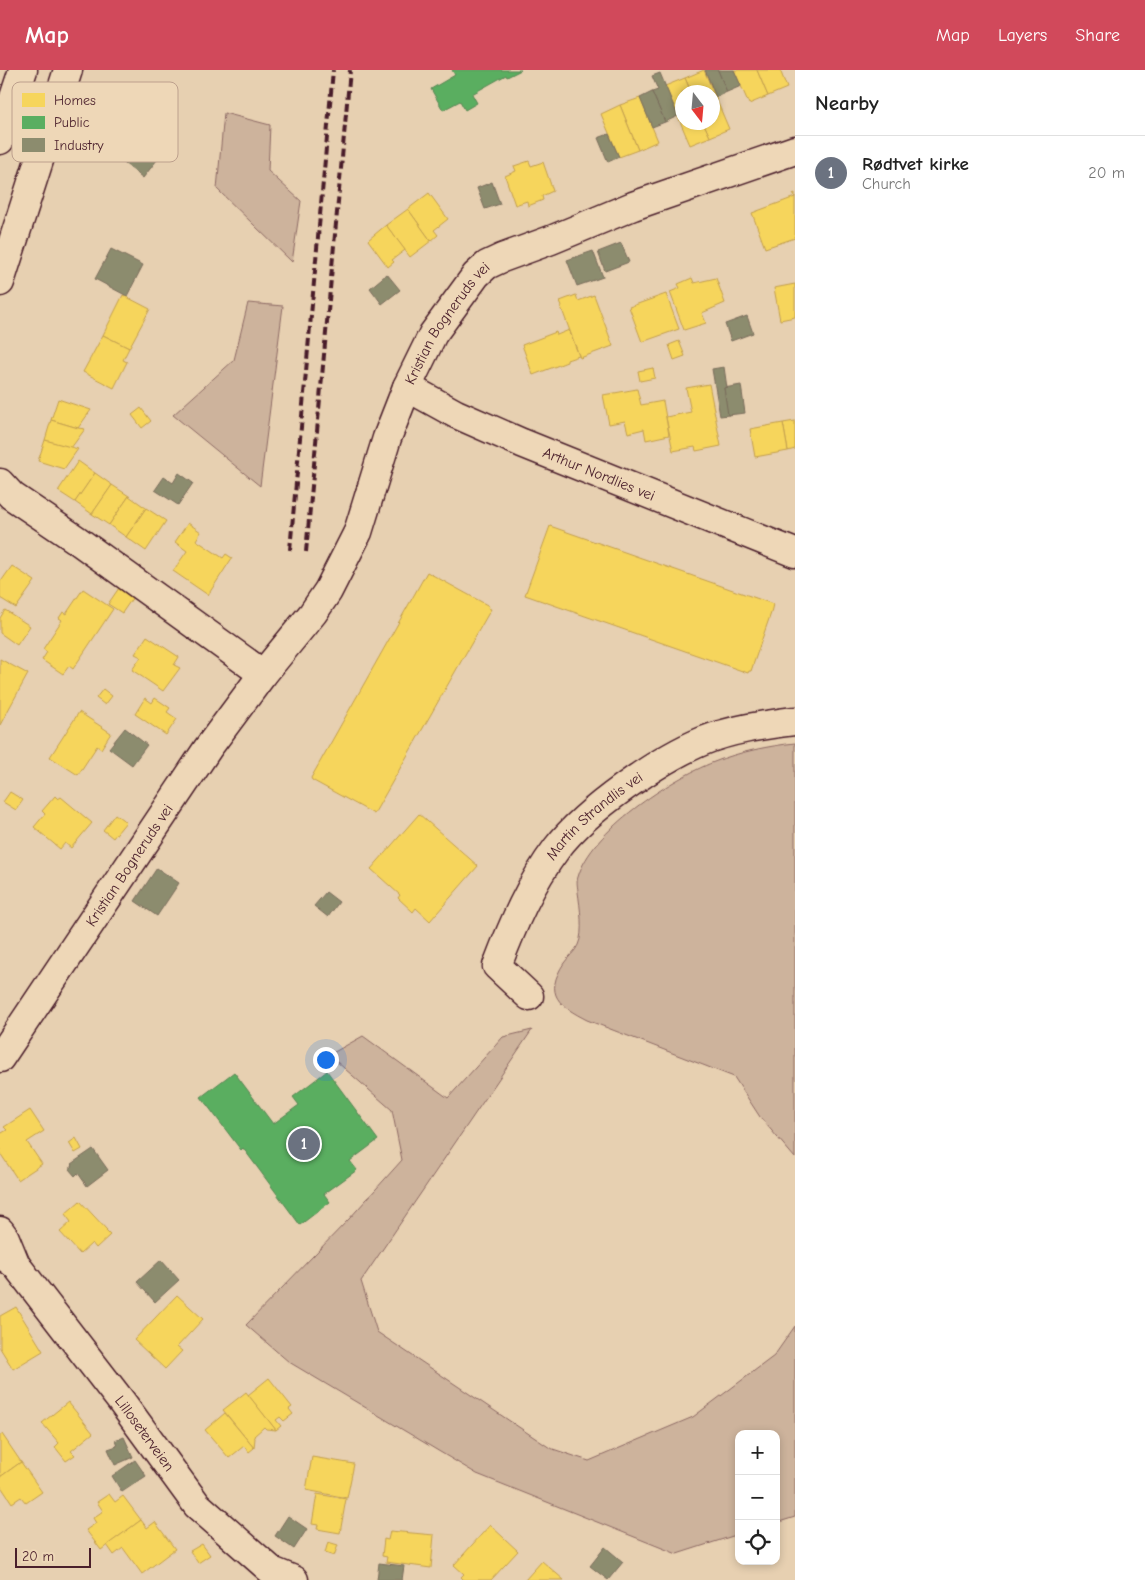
<!DOCTYPE html>
<meta charset="utf-8">
<style>
:root{--surface:#fff;--page:#f2f2f2;--text:#222;--muted:#767676;--line:#e0e0e0;--accent:#d1495b}
body{margin:0;font-family:"Comic Neue",sans-serif;background:var(--page);color:var(--text)}
.controls{position:absolute;right:15px;bottom:15px;display:grid;overflow:hidden;border-radius:10px;box-shadow:0 2px 8px #0003}
.controls button{width:45px;height:45px;display:grid;place-items:center;padding:0;border:0;border-bottom:1px solid var(--line);background:var(--surface);color:var(--text);font:25px sans-serif}
.compass{position:absolute;left:675px;top:15px;width:45px;height:45px;border-radius:50%;background:var(--surface);box-shadow:0 2px 8px #0003;rotate:164deg}
.scale{position:absolute;left:15px;bottom:12px;width:76px;box-sizing:border-box;padding-left:5px;border:2px solid #4a1f2b;border-top:0;font-size:14px;line-height:18px;white-space:nowrap;color:#4a1f2b;-webkit-text-stroke:4px #eed7b7;paint-order:stroke}
.you{position:absolute;left:325px;top:989px;width:18px;height:18px;margin:-12px;border:4px solid #fff;border-radius:50%;background:#1a73e8;box-shadow:0 0 0 8px #1a73e833}
.badge{display:grid;place-items:center;width:32px;height:32px;border-radius:50%;background:var(--accent);color:#fff;font-size:16px;font-weight:700}
.pin{position:absolute;translate:-50% -50%;border:2px solid #fff;box-shadow:0 1px 5px #0006}
.list{margin:0;padding:0;list-style:none}
h2{display:flex;justify-content:space-between;align-items:center;height:65px;margin:0;padding:0 20px;font-size:21px}
h2 small{font-size:16px;font-weight:400;color:var(--muted)}
.list li{display:grid;grid-template-columns:32px 1fr auto;gap:15px;align-items:center;box-sizing:border-box;height:75px;padding:0 20px;border-top:1px solid var(--line)}
.list b{display:block;font-size:19px;white-space:nowrap}
.list p{margin:0;font-size:16px;white-space:nowrap;color:var(--muted)}
.list em{font-size:16px;font-style:normal;color:var(--muted)}
.icon{flex:none;width:28px;height:28px;fill:none;stroke:currentColor;stroke-width:2;stroke-linecap:round;stroke-linejoin:round}
.map{position:relative;flex:none;width:795px;height:1510px;overflow:hidden}
header{display:flex;align-items:center;gap:30px;box-sizing:border-box;height:70px;padding:0 25px;background:var(--accent);color:#fff}
header strong{font-size:24px}
nav{display:flex;gap:28px;margin-inline-start:auto;font-size:18px}
main{display:flex}
aside{flex:1;background:var(--surface)}
.map>svg:first-child{display:block}
.green{fill:#cdb39c;stroke:#8c6964}
.homes{fill:#f6d55c;stroke:#c29e4d}
.public{fill:#5aae61;stroke:#558351}
.industry{fill:#8c8c6e;stroke:#786b5a}
.lines{fill:none;stroke-linecap:round;stroke-linejoin:round}
.minor-casing{stroke:#4a1f2b;stroke-width:31}
.highway-casing{stroke:#4a1f2b;stroke-width:31}
.minor{stroke:#eed7b7;stroke-width:28}
.highway{stroke:#eed7b7;stroke-width:28}
.rail{stroke:#4a1f2b;stroke-width:4;stroke-dasharray:8 4;stroke-linecap:butt}
.labels{text-anchor:middle;dominant-baseline:central;stroke-width:5;stroke-linejoin:round;paint-order:stroke}
.street-label{font-size:15px;fill:#4a1f2b;stroke:#eed7b7}
.key{fill:#eed7b7;stroke:#bda08d;stroke-width:1}
.key-label{font-size:14px;fill:#4a1f2b}
</style>
<header>
<strong>Map</strong>
<nav><a>Map</a><a>Layers</a><a>Share</a></nav>
</header>
<main>
<div class="map">
<svg width="795" height="1510" viewBox="0 0 795 1510">
<rect width="100%" height="100%" fill="#e7d0b1"/>
<filter id="ink" filterUnits="userSpaceOnUse"><feTurbulence type="fractalNoise" baseFrequency=".02" numOctaves="2"/><feDisplacementMap in="SourceGraphic" scale="10" xChannelSelector="R" yChannelSelector="G"/><feConvolveMatrix kernelMatrix="1 2 1 2 8 2 1 2 1" color-interpolation-filters="sRGB"/></filter>
<g filter="url(#ink)">
<!-- green -->
<g class="green">
<polygon points="224,43 270,55 268,101 301,131 292,192 217,119"/>
<polygon points="248,233 283,236 260,416 173,345 234,290"/>
<path d="M795,673V1088L760,1047L734,1007L587,950C560,936 543,925 564,893C568,887 575,882 578,875C584,863 580,836 578,822C578,818 576,812 578,807C591,761 670,709 714,692C739,682 768,676 795,673Z"/>
<polygon points="532,960 361,1211 377,1262 550,1378 589,1391 693,1347 774,1286 795,1256 795,1447 776,1453 776,1364 739,1364 739,1464 677,1484 477,1404 289,1292 246,1255 349,1149 402,1090 392,1040 329,985 363,966 448,1028 503,967"/>
</g>
<!-- homes -->
<g class="homes">
<polygon points="704,0 729,59 710,67 703,52 712,52 712,22 691,22 685,8"/>
<polygon points="734,0 757,0 768,26 749,34"/>
<polygon points="757,0 780,0 787,18 768,26"/>
<polygon points="685,8 691,22 682,22 682,52 703,52 710,67 690,75 665,16"/>
<polygon points="640,28 658,71 638,80 620,35"/>
<polygon points="620,35 638,80 619,87 601,44"/>
<polygon points="529,91 531,96 543,92 553,121 542,126 543,130 528,136 527,131 515,135 505,106 516,101 514,96"/>
<polygon points="429,123 448,149 434,160 438,165 431,171 408,139"/>
<polygon points="795,123 795,168 765,178 752,143 795,127 793,124"/>
<polygon points="408,139 431,171 410,187 386,155"/>
<polygon points="386,155 405,180 392,190 394,192 388,197 368,170"/>
<polygon points="692,208 694,213 716,208 725,233 702,243 706,253 684,260 670,222 680,218 678,214"/>
<polygon points="795,214 795,247 780,250 774,218"/>
<polygon points="666,224 679,259 642,272 629,237"/>
<polygon points="123,225 150,239 129,278 103,265"/>
<polygon points="576,225 578,231 594,225 613,276 580,288 561,237 562,236 560,231"/>
<polygon points="569,260 579,286 567,290 567,292 533,305 522,275 556,262 557,265"/>
<polygon points="103,265 129,278 123,290 127,292 114,318 83,302"/>
<polygon points="679,271 685,286 674,290 669,275"/>
<polygon points="653,298 655,308 640,311 638,301"/>
<polygon points="709,314 721,376 696,381 695,377 673,381 666,347 691,342 686,318"/>
<polygon points="637,319 641,335 663,331 669,365 646,370 644,359 628,363 625,351 609,354 603,325"/>
<polygon points="58,329 91,340 78,358 51,350"/>
<polygon points="141,338 151,351 142,358 132,345"/>
<polygon points="51,350 78,358 85,359 71,378 45,370"/>
<polygon points="795,351 795,379 788,381 783,353"/>
<polygon points="783,353 788,381 755,387 750,359"/>
<polygon points="45,370 78,379 64,399 38,391"/>
<polygon points="78,391 95,403 75,432 58,421"/>
<polygon points="95,403 112,415 92,444 75,432"/>
<polygon points="112,415 129,426 109,455 92,444"/>
<polygon points="129,426 146,438 126,467 109,455"/>
<polygon points="146,438 166,451 146,481 126,467"/>
<polygon points="188,453 201,462 196,470 223,488 226,484 232,488 208,525 173,501 187,481 175,472"/>
<polygon points="550,456 773,534 771,543 751,601 749,601 748,603 525,525"/>
<polygon points="12,496 35,511 16,538 0,528 0,509 2,510"/>
<polygon points="427,502 489,536 488,538 491,539 374,744 312,710 311,708"/>
<polygon points="119,518 133,527 122,543 108,534"/>
<polygon points="83,519 113,539 73,599 69,596 63,604 42,590 47,582 43,579 62,550 59,548 63,542 66,544"/>
<polygon points="5,540 30,556 17,575 0,563 0,548"/>
<polygon points="147,566 179,587 174,595 180,598 163,621 132,600 141,587 135,584"/>
<polygon points="0,589 28,604 0,655"/>
<polygon points="103,619 112,626 105,635 96,628"/>
<polygon points="145,628 152,633 155,628 170,638 167,642 177,649 166,665 135,644"/>
<polygon points="79,642 111,663 101,679 97,676 78,705 50,687"/>
<polygon points="10,722 23,730 16,740 3,732"/>
<polygon points="55,726 58,729 61,727 92,753 71,778 65,773 60,779 34,757 45,744 42,741"/>
<polygon points="115,744 126,752 113,768 103,760"/>
<polygon points="419,744 478,796 430,851 416,838 413,842 398,828 400,825 371,799"/>
<polygon points="30,1040 44,1061 27,1072 42,1094 18,1110 0,1083 0,1064 7,1060 4,1057"/>
<polygon points="76,1068 82,1079 75,1083 69,1073"/>
<polygon points="80,1131 107,1160 106,1161 110,1165 96,1178 92,1173 80,1184 60,1162 71,1152 65,1144"/>
<polygon points="177,1225 203,1249 177,1277 182,1281 165,1299 134,1270"/>
<polygon points="16,1237 43,1281 13,1299 0,1278 0,1246"/>
<polygon points="269,1308 292,1337 289,1339 293,1344 284,1351 280,1347 276,1350 281,1356 276,1360 248,1325"/>
<polygon points="246,1322 276,1360 266,1359 264,1357 254,1366 255,1368 254,1378 223,1340"/>
<polygon points="68,1332 93,1363 71,1381 75,1385 66,1391 55,1377 59,1373 42,1353"/>
<polygon points="225,1343 254,1378 249,1382 244,1376 229,1388 205,1360"/>
<polygon points="2,1364 21,1392 0,1407 0,1365"/>
<polygon points="312,1387 354,1394 347,1428 306,1420"/>
<polygon points="21,1392 42,1422 26,1433 21,1427 12,1433 0,1415 0,1407"/>
<polygon points="109,1424 115,1432 123,1426 141,1450 101,1480 86,1460 96,1453 93,1448 103,1441 97,1432"/>
<polygon points="317,1424 346,1429 340,1463 317,1459 318,1455 312,1454"/>
<polygon points="141,1450 147,1458 155,1452 175,1479 142,1504 123,1478 114,1485 107,1475"/>
<polygon points="490,1455 518,1481 491,1510 464,1510 461,1507 464,1504 454,1495"/>
<polygon points="390,1461 434,1465 431,1498 386,1492 387,1487 382,1486 384,1469 388,1470"/>
<polygon points="328,1472 338,1475 334,1486 325,1483"/>
<polygon points="202,1474 210,1485 198,1493 190,1481"/>
<polygon points="542,1491 564,1510 525,1510"/>
</g>
<!-- public -->
<g class="public">
<polygon points="452,0 521,0 507,7 506,5 472,24 477,33 465,40 460,31 443,40 431,19 455,5"/>
<polygon points="327,1001 378,1070 350,1091 357,1100 324,1124 330,1132 300,1155 243,1078 241,1080 201,1027 234,1002 273,1054 299,1035 293,1027"/>
</g>
<!-- industry -->
<g class="industry">
<polygon points="705,0 718,0 727,22 716,27"/>
<polygon points="718,0 734,0 741,16 727,22"/>
<polygon points="660,3 678,46 665,52 652,22 658,20 652,6"/>
<polygon points="652,22 665,52 652,57 640,28"/>
<polygon points="143,58 167,77 143,108 119,89"/>
<polygon points="609,64 619,87 608,92 598,68"/>
<polygon points="492,112 500,134 485,139 477,118"/>
<polygon points="621,173 629,192 605,201 598,182"/>
<polygon points="111,179 143,195 127,226 95,209"/>
<polygon points="593,181 603,207 577,216 567,190"/>
<polygon points="387,204 400,220 382,234 370,218"/>
<polygon points="747,246 753,263 731,271 725,254"/>
<polygon points="724,297 727,318 724,318 729,345 720,346 712,299"/>
<polygon points="741,315 745,343 728,345 724,318"/>
<polygon points="179,403 193,413 178,435 155,420 164,407 173,413"/>
<polygon points="125,658 147,675 132,695 109,678"/>
<polygon points="157,798 179,813 157,846 135,831"/>
<polygon points="326,822 339,832 328,847 314,836"/>
<polygon points="93,1079 108,1100 87,1116 78,1103 75,1106 69,1099 73,1096 71,1094"/>
<polygon points="161,1190 179,1210 155,1232 137,1212"/>
<polygon points="124,1367 133,1387 115,1395 108,1379 117,1376 115,1371"/>
<polygon points="135,1390 146,1406 122,1422 112,1406"/>
<polygon points="288,1446 307,1459 294,1479 275,1466"/>
<polygon points="605,1477 623,1492 608,1510 590,1496"/>
<polygon points="379,1493 404,1496 402,1510 377,1510"/>
</g>
<g class="lines">
<!-- minor casing -->
<g class="minor-casing">
<g id="minor">
<path id="s1" d="M407,317L456,344L522,373L795,483"/>
<polyline points="0,413 12,426 77,470 263,604"/>
<path id="s2" d="M529,926L497,896C513,854 530,814 557,778C586,740 659,689 703,671C732,659 764,655 795,651"/>
<path id="s3" d="M0,988L208,678L263,604L313,543L328,521L358,462L387,368L407,317L433,264L476,205L487,195L502,188L551,170L633,136L795,80"/>
<polyline points="0,1161 5,1168 16,1195 0,1183"/>
<path id="s4" d="M16,1195L121,1331L197,1435L272,1501L294,1510"/>
</g>
</g>
<!-- highway casing -->
<g class="highway-casing">
<g id="highway">
<polyline points="0,70 23,0"/>
<polyline points="0,212 68,0"/>
</g>
</g>
<!-- minor -->
<use href="#minor" class="minor"/>
<!-- highway -->
<use href="#highway" class="highway"/>
<!-- rail -->
<g class="rail">
<polyline points="290,480 333,0"/>
<polyline points="306,482 350,0"/>
</g>
</g>
</g>
<g class="labels">
<!-- street labels -->
<g class="street-label">
<text stroke="none"><textPath href="#s3" startOffset="866">Kristian Bogneruds vei</textPath></text>
<text stroke="none"><textPath href="#s1" startOffset="211">Arthur Nordlies vei</textPath></text>
<text stroke="none"><textPath href="#s2" startOffset="226">Martin Strandlis vei</textPath></text>
<text stroke="none"><textPath href="#s3" startOffset="232">Kristian Bogneruds vei</textPath></text>
<text stroke="none"><textPath href="#s4" startOffset="212">Lilloseterveien</textPath></text>
</g>
</g>
<!-- legend -->
<rect x="12" y="12" width="166" height="80" rx="8" class="key"/>
<rect x="22" y="23" width="23" height="14" fill="#f6d55c"/>
<rect x="22" y="46" width="23" height="13" fill="#5aae61"/>
<rect x="22" y="68" width="23" height="14" fill="#8c8c6e"/>
<g class="key-label">
<text x="54" y="35">Homes</text>
<text x="54" y="57">Public</text>
<text x="54" y="80">Industry</text>
</g>
</svg>
<div class="controls">
<button>+</button>
<button>−</button>
<button><svg class="icon" aria-label="locate" viewBox="0 0 24 24"><circle cx="12" cy="12" r="6"/><path d="M12 2v4M12 18v4M2 12h4M18 12h4"/></svg></button>
</div>
<svg class="compass" viewBox="-18 -18 36 36"><path d="M0-13l5 13h-10z" fill="#e53935"/><path d="M0 13l5-13h-10z" fill="#767676"/></svg>
<div class="scale">20 m</div>
<div class="you"></div>
<div class="pin badge" style="left:304px;top:1074px;background:#6b7280">1</div>
</div>
<aside>
<h2>Nearby<small></small></h2>
<ul class="list">
<li><span class="badge" style="background:#6b7280">1</span><div><b>Rødtvet kirke</b><p>Church</p></div><em>20 m</em></li>
</ul>
</aside>
</main>
